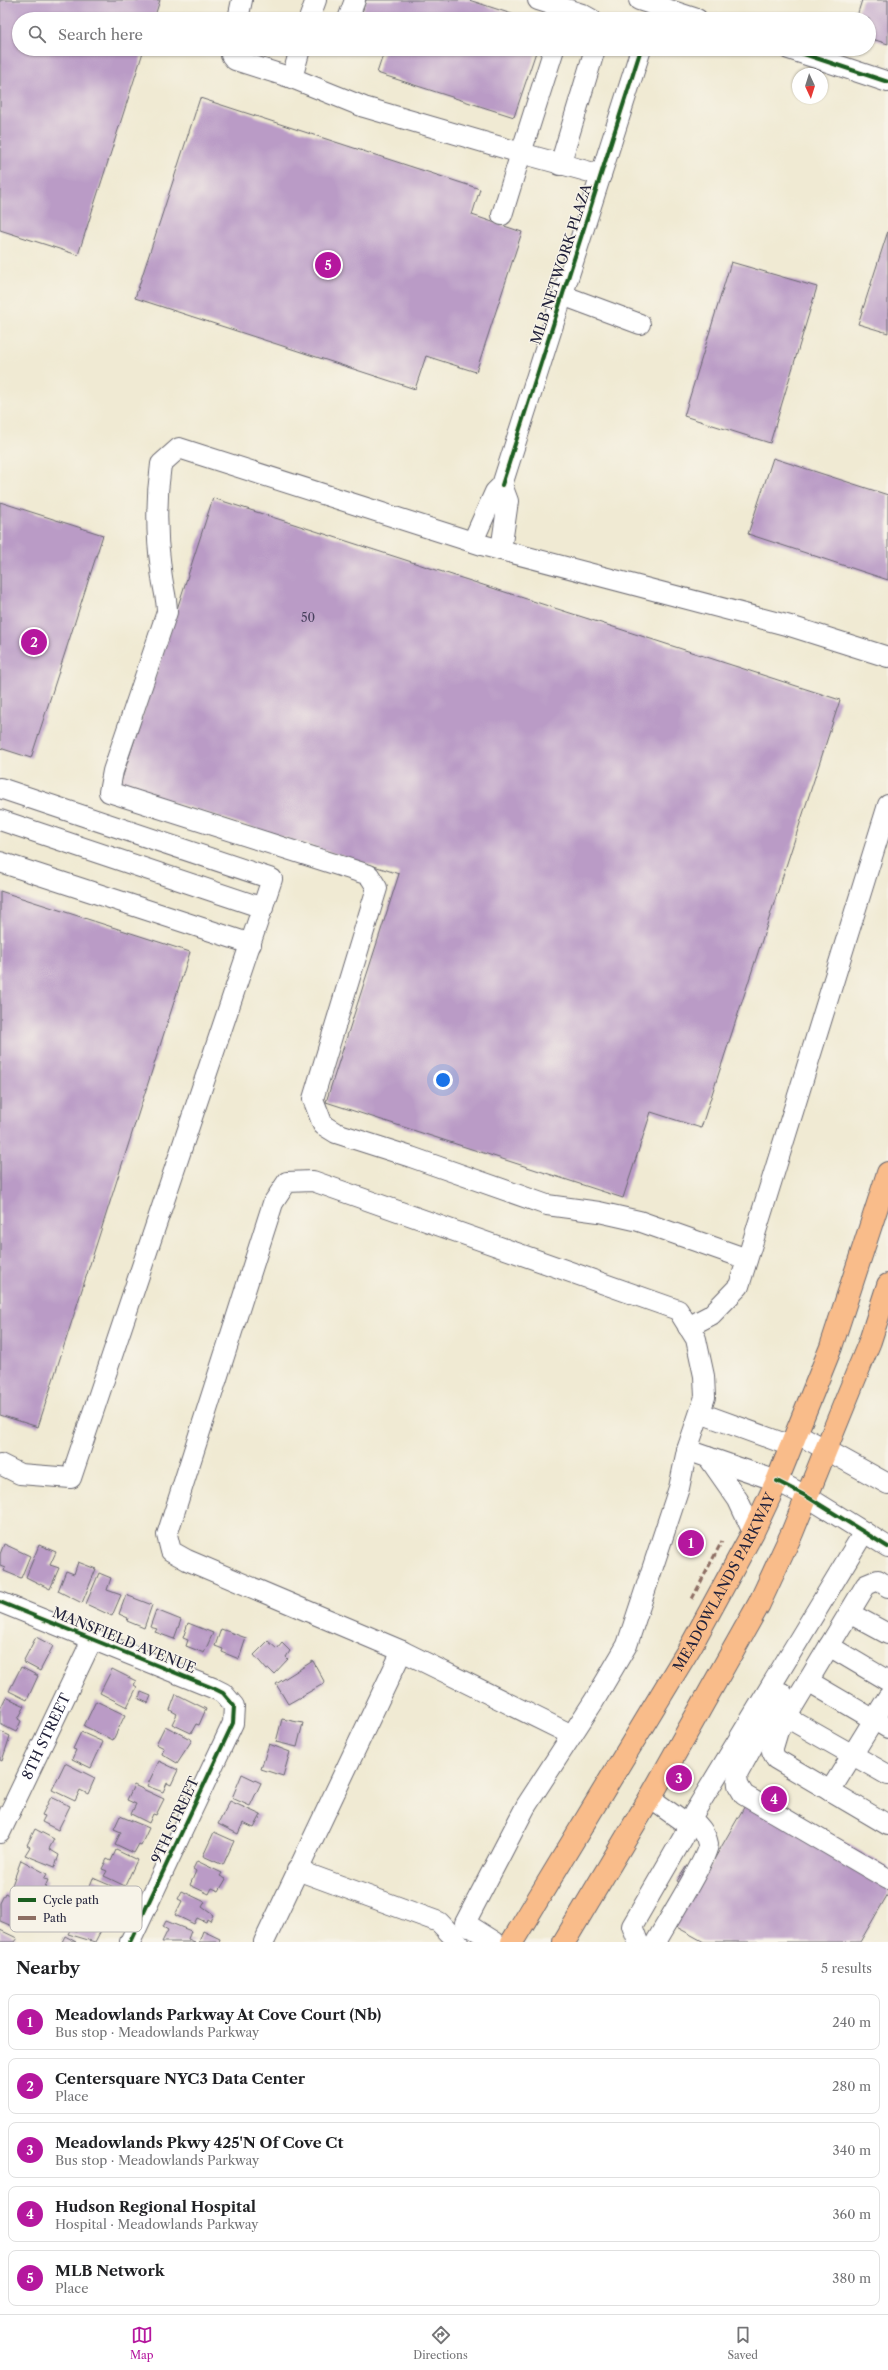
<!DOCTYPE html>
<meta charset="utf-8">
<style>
:root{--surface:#fff;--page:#f2f2f2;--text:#202124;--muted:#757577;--line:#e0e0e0;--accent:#b5179e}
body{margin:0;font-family:"Libre Caslon Text",serif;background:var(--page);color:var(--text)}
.compass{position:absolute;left:792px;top:68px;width:36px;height:36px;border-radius:50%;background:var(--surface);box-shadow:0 1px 3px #0004;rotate:176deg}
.you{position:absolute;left:443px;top:1080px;width:14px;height:14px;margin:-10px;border:3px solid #fff;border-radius:50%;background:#1a73e8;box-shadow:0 0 0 6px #1a73e833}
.badge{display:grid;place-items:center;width:26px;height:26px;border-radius:50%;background:var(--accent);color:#fff;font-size:13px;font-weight:700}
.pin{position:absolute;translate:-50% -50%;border:2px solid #fff;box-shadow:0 1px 4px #0006}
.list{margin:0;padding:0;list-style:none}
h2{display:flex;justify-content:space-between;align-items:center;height:52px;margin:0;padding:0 16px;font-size:17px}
h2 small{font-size:13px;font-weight:400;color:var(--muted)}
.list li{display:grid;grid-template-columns:26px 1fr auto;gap:12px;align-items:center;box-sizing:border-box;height:56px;margin:0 8px 8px;padding:0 8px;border:1px solid var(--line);border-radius:8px}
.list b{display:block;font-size:15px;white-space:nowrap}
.list p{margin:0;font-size:13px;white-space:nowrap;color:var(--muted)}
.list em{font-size:13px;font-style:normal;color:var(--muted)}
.icon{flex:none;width:22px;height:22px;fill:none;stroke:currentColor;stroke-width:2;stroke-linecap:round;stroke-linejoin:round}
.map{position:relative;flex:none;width:888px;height:1942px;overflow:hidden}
.search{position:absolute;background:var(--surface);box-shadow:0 1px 3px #0004;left:12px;right:12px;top:12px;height:44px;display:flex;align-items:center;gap:10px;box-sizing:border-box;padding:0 14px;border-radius:22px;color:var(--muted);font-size:15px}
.sheet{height:372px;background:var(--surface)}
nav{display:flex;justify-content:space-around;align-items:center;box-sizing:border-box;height:56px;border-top:1px solid var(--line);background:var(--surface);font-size:11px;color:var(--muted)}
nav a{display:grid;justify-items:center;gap:2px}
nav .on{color:var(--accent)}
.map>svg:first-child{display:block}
.building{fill:#ba9bc6}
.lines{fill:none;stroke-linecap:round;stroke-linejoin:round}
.minor-casing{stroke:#6a6870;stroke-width:22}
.major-casing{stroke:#6a6870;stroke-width:24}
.minor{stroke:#fff;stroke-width:20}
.major{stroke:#f9bc8a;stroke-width:22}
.quiet{stroke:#8d6e63;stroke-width:3;stroke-dasharray:6 3;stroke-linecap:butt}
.cycleway-casing{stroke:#f7f3e8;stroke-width:6}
.cycleway{stroke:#1b5e20;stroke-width:4}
.labels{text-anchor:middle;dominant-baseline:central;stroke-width:3;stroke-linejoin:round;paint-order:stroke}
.number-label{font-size:12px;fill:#48405e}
.street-label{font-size:14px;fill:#22223b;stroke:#f7f3e8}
.key{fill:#f7f3e8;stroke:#b7b4b4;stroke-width:1}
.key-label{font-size:11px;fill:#22223b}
</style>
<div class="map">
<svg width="888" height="1942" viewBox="0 0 888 1942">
<rect width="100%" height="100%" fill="#f7f3e8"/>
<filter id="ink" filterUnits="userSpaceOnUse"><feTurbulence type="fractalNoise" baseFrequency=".025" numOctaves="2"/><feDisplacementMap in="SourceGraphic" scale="8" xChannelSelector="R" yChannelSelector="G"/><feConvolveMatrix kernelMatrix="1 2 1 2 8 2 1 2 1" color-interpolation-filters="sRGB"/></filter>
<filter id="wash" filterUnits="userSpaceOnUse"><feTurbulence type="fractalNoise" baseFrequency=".012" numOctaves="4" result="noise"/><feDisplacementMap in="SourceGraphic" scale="16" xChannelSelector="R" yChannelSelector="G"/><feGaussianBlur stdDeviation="0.9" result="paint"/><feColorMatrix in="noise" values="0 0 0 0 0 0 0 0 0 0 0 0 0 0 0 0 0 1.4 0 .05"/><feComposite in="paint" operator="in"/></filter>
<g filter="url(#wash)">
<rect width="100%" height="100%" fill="#f0ead3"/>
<g id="blocks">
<!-- building -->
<g class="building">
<polygon points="0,0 160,0 154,19 19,19 19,49 144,49 78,255 0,230"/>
<polygon points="366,0 469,0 527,19 364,19 360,18"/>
<polygon points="862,0 888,0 888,44 869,38 869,19 856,19"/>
<polygon points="385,49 537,49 514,117 377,73"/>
<polygon points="200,98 480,189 472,215 522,232 476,372 426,356 415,389 135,298"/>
<polygon points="888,231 888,333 858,324"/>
<polygon points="731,262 817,287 770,443 684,416"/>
<polygon points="773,458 888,495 888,580 748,534"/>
<polygon points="213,498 840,700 701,1128 651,1112 623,1198 326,1102 399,874 120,785"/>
<polygon points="0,502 103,535 31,758 0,748"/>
<polygon points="0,891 190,952 38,1427 0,1415"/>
<polygon points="689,1534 699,1537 693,1553 683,1551"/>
<polygon points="4,1544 30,1556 21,1578 4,1571 5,1568 0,1566 0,1554"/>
<polygon points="39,1545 56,1552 50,1565 59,1568 50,1589 26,1577"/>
<polygon points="78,1562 96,1569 82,1603 58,1591 66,1571 74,1574"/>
<polygon points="99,1573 111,1578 107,1590 121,1595 112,1616 86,1604"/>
<polygon points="126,1595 152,1605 144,1628 127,1621 128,1618 119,1614"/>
<polygon points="156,1610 181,1620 174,1639 155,1632 157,1629 150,1627"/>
<polygon points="188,1623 213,1633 204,1653 186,1646 188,1640 183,1638"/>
<polygon points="221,1629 246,1638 239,1659 222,1652 223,1649 215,1646"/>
<polygon points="36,1637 53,1646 40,1671 23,1662"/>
<polygon points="268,1641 277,1649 282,1643 290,1651 286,1657 288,1659 274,1674 269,1669 267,1670 254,1655"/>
<polygon points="313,1661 325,1683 288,1704 276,1684"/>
<polygon points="21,1667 38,1676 27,1700 9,1691"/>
<polygon points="112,1669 136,1681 134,1685 137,1687 127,1707 100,1693"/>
<polygon points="141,1692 151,1696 148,1703 139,1699"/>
<polygon points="176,1694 206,1709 199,1725 196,1724 191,1733 172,1724 177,1714 170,1710"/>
<polygon points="6,1697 25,1706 18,1719 21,1721 16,1732 0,1724 0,1709"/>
<polygon points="96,1701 125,1715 113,1740 84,1726"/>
<polygon points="282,1719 303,1723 297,1747 276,1742"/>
<polygon points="165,1726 192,1740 177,1763 162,1754 164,1748 156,1744"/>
<polygon points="0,1731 10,1736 2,1761 0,1760"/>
<polygon points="81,1732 103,1742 91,1768 72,1759 76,1750 73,1749"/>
<polygon points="269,1744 290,1752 283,1776 261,1769"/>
<polygon points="159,1761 178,1770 171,1785 167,1783 163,1792 147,1786"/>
<polygon points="65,1763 95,1778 88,1794 80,1790 75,1801 52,1790"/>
<polygon points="242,1774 261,1783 250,1806 232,1798"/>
<polygon points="679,1774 683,1776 679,1783 675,1781"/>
<polygon points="134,1785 164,1799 156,1815 153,1814 149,1823 131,1814 136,1804 127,1800"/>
<polygon points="754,1790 888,1867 888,1894 860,1942 704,1942 673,1925 693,1890 677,1881 686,1867 704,1877"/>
<polygon points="51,1797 70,1806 58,1830 42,1822 45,1816 42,1815"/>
<polygon points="230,1801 261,1815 254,1828 243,1823 238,1834 218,1824"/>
<polygon points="120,1816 149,1828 141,1845 139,1844 134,1853 115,1844 121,1832 114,1829"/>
<polygon points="35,1829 54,1839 49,1849 59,1855 55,1867 25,1855 30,1847 27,1845"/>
<polygon points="214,1832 234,1841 223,1865 203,1856"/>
<polygon points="116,1850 137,1860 125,1886 104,1876 107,1871 102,1869 107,1859 111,1861"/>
<polygon points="21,1860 47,1874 44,1879 48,1880 45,1887 47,1887 42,1892 39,1900 11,1888"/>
<polygon points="197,1861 222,1873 220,1876 226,1879 219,1891 212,1888 209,1894 190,1885 196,1871 193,1869"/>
<polygon points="93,1878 121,1890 113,1906 110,1905 106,1912 90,1905 95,1894 88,1891"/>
<polygon points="182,1891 205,1902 202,1907 213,1915 210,1921 207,1919 206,1922 197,1918 194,1924 175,1915 182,1901 178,1899"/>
<polygon points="5,1893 23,1902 12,1926 0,1921 0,1903"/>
<polygon points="82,1907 107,1919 95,1942 68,1934 71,1928 77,1931 80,1926 74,1923"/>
<polygon points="166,1921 191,1931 188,1939 195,1942 162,1942 168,1930 163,1927"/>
<polygon points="0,1930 17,1938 14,1942 0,1942"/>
<polygon points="203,1931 220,1939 219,1942 199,1942"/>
<polygon points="65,1936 76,1942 62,1942"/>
</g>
</g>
</g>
<g filter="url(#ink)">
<use href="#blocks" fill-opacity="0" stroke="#6a6870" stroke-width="1"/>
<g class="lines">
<!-- minor casing -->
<g class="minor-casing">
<g id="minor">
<polyline points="538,0 582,14 591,19"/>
<polyline points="639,0 697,19"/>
<polyline points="238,19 242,0"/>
<polyline points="309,19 316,0"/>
<polyline points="348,19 355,0"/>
<polyline points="232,49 231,55 235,60 292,78 364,107 521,153 554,49"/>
<polyline points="789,49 888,82"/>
<polyline points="292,78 300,49"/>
<polyline points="560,165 595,49"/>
<polyline points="502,215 521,153 601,175"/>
<polyline points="562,295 640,324"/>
<polyline points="502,485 641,49"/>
<polyline points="473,541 495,492 502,485 508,501 501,550"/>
<polyline points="0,788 272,879 71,1478 20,1474 0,1464"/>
<polyline points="0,820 263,908"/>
<polyline points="0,862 251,944"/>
<path d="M747,1259L639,1221L599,1212L547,1205L411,1157L336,1133L323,1125L313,1099L377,888L369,875L109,792L113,771L167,612C167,597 162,584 161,569C156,534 156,499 161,464L179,448L482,545L790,626L888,657"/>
<polyline points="688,1327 711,1315 739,1286 888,805"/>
<polyline points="700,1413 791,1446"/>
<polyline points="796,1433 888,1484"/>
<polyline points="687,1450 777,1481 806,1496 888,1547"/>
<polyline points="708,1457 738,1500 753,1532"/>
<polyline points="888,1587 878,1580 866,1585 778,1731 772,1751 776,1759 888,1825"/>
<polyline points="0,1602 213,1688 223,1693 234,1706 233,1723 130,1942"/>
<polyline points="849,1613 888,1634"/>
<polyline points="829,1646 888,1681"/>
<polyline points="402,1651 572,1735"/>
<polyline points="808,1681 888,1728"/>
<polyline points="782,1693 737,1775 738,1785 744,1795 888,1879"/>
<polyline points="786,1717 888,1775"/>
<polyline points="830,1791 888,1697"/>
<polyline points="650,1798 689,1826"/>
<path id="s1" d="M0,1833L92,1640"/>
<polyline points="297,1870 439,1922 458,1942"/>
<polyline points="264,1942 402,1651 187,1560 171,1551 167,1535 273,1203 287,1182 313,1181 678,1310 696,1339 704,1376 705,1397 687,1450 679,1488 627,1645 594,1701 526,1806 465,1923 495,1942"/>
<polyline points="638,1942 632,1926 684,1836 691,1818 864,1532"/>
<path d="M656,1942C664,1927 709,1856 708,1844C706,1833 699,1826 691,1818"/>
</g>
</g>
<!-- major casing -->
<g class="major-casing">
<g id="major">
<path id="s2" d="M512,1942L692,1644L753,1532L777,1481L831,1347L888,1173"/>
<polyline points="564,1942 650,1798 759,1604 792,1533 870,1341 888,1285"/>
</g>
</g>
<!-- minor -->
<use href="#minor" class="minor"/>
<!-- major -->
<use href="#major" class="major"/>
<!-- quiet -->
<polyline class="quiet" points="692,1599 722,1541"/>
<!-- cycleway casing -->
<g class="cycleway-casing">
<g id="cycleway">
<polyline points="789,49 888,82"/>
<polyline points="502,485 641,49"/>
<polyline points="777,1481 806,1496 888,1547"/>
<polyline points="0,1602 213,1688 223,1693 234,1706 233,1723 130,1942"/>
</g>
</g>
<!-- cycleway -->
<use href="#cycleway" class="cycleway"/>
</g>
</g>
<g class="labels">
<!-- number labels -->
<g class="number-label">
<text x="308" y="617">50</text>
</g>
<!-- street labels -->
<g class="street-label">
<text transform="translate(561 264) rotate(-72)">MLB NETWORK PLAZA</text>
<text stroke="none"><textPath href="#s2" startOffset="418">MEADOWLANDS PARKWAY</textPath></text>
<text transform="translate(124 1640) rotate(22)">MANSFIELD AVENUE</text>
<text stroke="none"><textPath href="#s1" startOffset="107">8TH STREET</textPath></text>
<text transform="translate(175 1820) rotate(-65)">9TH STREET</text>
</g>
</g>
<!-- legend -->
<rect x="10" y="1886" width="132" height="46" rx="6" class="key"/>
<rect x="18" y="1898" width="18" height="4" fill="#1b5e20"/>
<rect x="18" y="1916" width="18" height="4" fill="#8d6e63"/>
<g class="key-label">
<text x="43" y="1904">Cycle path</text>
<text x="43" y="1922">Path</text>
</g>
</svg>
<svg class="compass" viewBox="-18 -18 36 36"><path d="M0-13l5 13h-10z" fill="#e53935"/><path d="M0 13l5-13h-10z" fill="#757577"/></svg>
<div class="you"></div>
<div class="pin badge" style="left:691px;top:1543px">1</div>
<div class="pin badge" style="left:34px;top:642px">2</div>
<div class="pin badge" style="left:679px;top:1778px">3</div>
<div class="pin badge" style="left:774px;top:1799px">4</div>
<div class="pin badge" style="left:328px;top:265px">5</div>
<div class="search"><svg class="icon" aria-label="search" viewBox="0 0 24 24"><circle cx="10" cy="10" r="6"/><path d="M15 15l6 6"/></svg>Search here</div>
</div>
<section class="sheet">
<h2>Nearby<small>5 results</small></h2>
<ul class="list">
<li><span class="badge">1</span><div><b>Meadowlands Parkway At Cove Court (Nb)</b><p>Bus stop · Meadowlands Parkway</p></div><em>240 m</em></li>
<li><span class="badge">2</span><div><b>Centersquare NYC3 Data Center</b><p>Place</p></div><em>280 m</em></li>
<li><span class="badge">3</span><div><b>Meadowlands Pkwy 425'N Of Cove Ct</b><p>Bus stop · Meadowlands Parkway</p></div><em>340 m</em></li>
<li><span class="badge">4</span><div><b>Hudson Regional Hospital</b><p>Hospital · Meadowlands Parkway</p></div><em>360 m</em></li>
<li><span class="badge">5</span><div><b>MLB Network</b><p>Place</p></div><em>380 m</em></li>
</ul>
</section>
<nav>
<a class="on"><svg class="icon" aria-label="map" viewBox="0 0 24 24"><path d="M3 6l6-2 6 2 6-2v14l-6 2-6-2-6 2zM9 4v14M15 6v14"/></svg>Map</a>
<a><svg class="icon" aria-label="directions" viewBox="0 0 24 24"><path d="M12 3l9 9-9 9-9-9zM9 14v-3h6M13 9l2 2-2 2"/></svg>Directions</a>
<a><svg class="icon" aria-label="saved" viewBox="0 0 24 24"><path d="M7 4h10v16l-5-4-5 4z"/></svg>Saved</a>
</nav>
